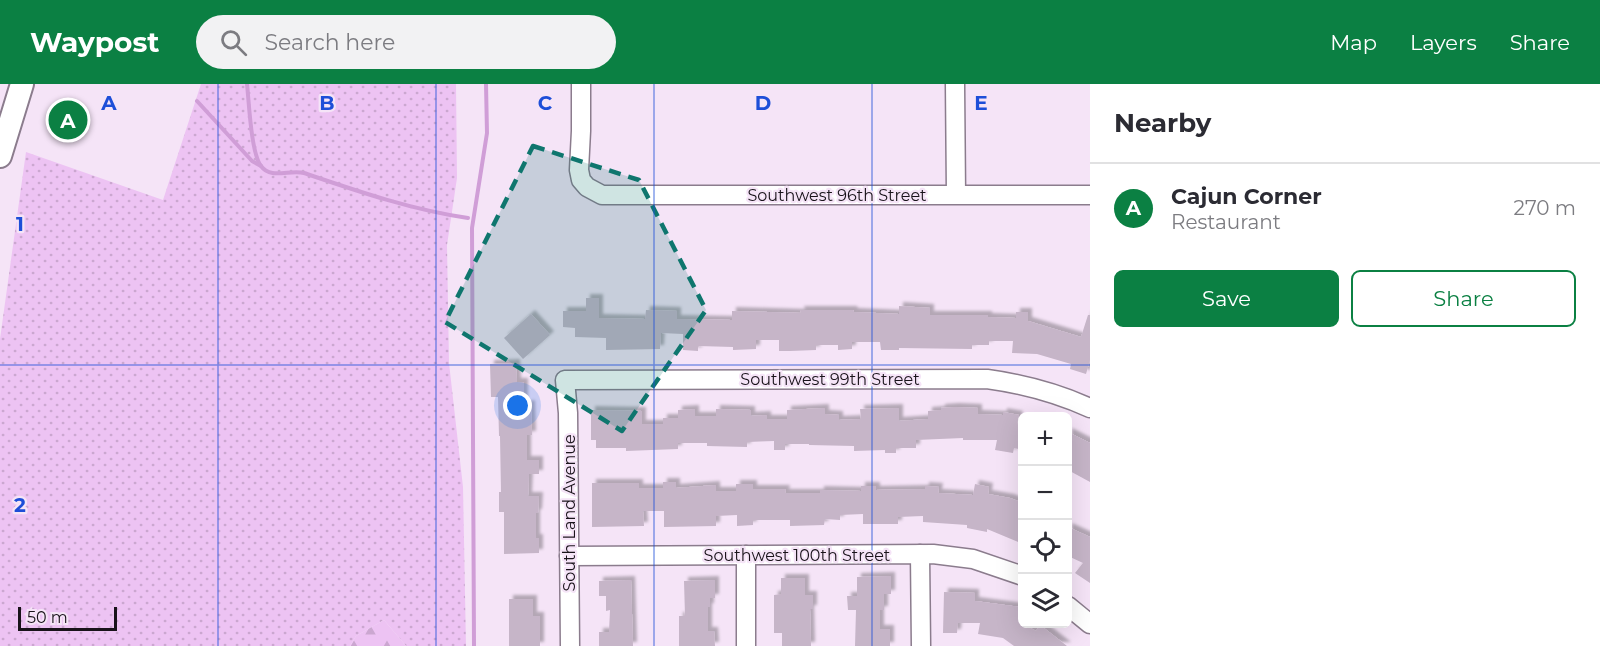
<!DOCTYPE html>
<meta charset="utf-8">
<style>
:root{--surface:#fff;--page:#f2f2f3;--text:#2b2b33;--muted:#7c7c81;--line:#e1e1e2;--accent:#0b8043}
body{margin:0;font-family:Montserrat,sans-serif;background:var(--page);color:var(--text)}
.controls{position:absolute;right:18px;bottom:18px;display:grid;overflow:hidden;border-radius:9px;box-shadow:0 6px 24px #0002}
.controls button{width:54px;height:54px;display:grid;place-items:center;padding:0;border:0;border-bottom:2px solid var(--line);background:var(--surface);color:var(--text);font:30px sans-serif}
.scale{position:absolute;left:18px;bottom:15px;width:99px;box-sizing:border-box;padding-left:6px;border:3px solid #19131a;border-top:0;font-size:16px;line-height:21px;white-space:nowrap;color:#19131a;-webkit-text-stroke:4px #f5e4f7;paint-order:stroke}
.you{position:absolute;left:518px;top:322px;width:21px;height:21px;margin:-15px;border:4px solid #fff;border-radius:50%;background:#1a73e8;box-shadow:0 0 0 9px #1a73e833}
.badge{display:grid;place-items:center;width:39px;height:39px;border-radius:50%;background:var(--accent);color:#fff;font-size:20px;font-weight:700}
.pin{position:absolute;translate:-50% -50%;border:3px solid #fff;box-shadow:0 2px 6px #0006}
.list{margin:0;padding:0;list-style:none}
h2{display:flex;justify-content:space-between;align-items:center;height:78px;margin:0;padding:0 24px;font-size:26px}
h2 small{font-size:20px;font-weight:400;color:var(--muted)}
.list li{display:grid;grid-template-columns:39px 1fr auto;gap:18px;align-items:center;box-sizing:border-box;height:90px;padding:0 24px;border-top:2px solid var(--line)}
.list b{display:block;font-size:22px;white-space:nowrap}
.list p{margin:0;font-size:20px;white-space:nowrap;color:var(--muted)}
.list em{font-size:20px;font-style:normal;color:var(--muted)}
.actions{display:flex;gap:12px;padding:18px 24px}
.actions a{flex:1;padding:14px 0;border:2px solid var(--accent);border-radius:9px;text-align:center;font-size:21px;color:var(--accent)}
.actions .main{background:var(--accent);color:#fff}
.icon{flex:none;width:33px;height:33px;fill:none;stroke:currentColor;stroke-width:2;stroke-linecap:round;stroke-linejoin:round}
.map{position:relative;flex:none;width:1090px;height:562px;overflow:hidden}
header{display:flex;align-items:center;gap:36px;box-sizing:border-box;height:84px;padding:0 30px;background:var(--accent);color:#fff}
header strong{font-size:28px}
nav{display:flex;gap:33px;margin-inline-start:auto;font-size:21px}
.search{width:420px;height:54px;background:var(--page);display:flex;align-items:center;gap:15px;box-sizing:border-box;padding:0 21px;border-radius:33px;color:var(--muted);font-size:22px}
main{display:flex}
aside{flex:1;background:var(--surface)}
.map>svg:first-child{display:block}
.grass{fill:url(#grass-dots)}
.forest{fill:url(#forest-firs)}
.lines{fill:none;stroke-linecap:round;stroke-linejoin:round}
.stream{stroke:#d09ed7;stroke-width:4}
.building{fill:#c6b5c8;filter:url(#shadow)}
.minor-casing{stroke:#8b7c8d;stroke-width:21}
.major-casing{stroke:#8b7c8d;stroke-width:26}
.minor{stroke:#fff;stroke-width:18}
.major{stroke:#fff;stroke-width:22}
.marked{fill:#0f766e;fill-opacity:0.2;stroke:#0f766e;stroke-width:4.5;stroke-dasharray:12 8;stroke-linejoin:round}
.grid{fill:none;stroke:#1d4ed8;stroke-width:1.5;stroke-opacity:0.55}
.labels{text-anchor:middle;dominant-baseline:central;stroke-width:4.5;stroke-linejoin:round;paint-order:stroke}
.street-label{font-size:16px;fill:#19131a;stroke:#f5e4f7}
.grid-label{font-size:20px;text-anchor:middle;font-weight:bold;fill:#1d4ed8;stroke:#f5e4f7;stroke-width:4.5;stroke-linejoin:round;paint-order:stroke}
</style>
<header>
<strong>Waypost</strong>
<div class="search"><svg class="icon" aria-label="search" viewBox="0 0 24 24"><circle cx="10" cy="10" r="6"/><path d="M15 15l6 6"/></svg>Search here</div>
<nav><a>Map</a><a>Layers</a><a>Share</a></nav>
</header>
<main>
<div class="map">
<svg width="1090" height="562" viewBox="0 0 1090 562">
<defs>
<pattern id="grass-dots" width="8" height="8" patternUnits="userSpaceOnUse" patternTransform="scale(1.5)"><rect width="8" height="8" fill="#edc3f3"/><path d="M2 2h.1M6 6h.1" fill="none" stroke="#cba7d0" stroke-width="1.8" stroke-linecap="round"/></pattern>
<pattern id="forest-firs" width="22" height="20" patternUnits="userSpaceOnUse" patternTransform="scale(1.5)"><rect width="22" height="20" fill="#edc3f3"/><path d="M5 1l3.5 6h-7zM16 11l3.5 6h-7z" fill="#cba7d0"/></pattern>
<filter id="shadow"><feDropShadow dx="4" dy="-4" stdDeviation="1.5" flood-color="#0004"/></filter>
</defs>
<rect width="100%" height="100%" fill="#f5e4f7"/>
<!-- grass -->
<polygon class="grass" points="201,0 456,0 457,94 447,161 449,279 463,403 466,562 406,562 384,536 356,552 350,562 0,562 0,255 26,68 163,116"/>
<!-- forest -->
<polygon class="forest" points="384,536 406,562 350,562 356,552"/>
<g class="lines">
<!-- stream -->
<g class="stream">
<path d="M247,0C249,18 251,69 261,82C271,96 290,85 304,89C357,107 412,126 468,134"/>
<polyline points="197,17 252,77 261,82"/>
<polyline points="474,562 472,144 487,49 486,0"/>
</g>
</g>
<!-- building -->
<g class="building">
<polygon points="586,214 599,214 599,234 645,235 646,226 677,227 677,235 732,236 732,227 801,229 800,226 853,226 854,228 899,230 899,222 930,224 930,231 988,231 988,233 1016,234 1016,228 1028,228 1028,237 1081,253 1088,231 1090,231 1090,276 1086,290 1070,285 1071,280 1037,270 1012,269 1013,257 989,257 989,261 972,261 972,265 899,264 899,266 881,266 880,258 852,258 852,265 838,266 838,261 816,261 816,266 790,267 779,267 779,256 756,256 756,265 733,266 733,263 698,262 698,267 683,266 683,250 661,249 660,265 606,266 606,254 575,253 575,244 563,243 563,227 586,227"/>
<polygon points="531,230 550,251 523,275 504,254"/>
<polygon points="516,279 517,298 524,298 524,321 531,320 532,351 527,351 527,376 539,376 539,390 529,390 528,412 539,412 538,429 536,429 536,454 539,454 539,469 504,470 504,428 499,428 499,408 501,408 500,352 499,352 498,313 491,313 490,280"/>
<polygon points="955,323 978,324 978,330 1003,331 1003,328 1019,331 1017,340 1023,342 1023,366 1014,364 1013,369 995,366 997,356 963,356 963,354 916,356 916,364 896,364 896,369 885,369 885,366 854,367 854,362 809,361 809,360 785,360 785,366 774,366 774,357 747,358 747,363 707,362 707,359 678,359 678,365 626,367 626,364 596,364 596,356 591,356 591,326 642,327 642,340 663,340 663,334 678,334 678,326 695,325 695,332 716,332 716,325 751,326 751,332 767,331 767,335 787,335 787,326 825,324 825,330 839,331 839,336 861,335 860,325 899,324 899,337 928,335 928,327 941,326 941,324"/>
<polygon points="1068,348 1090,359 1090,398 1068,386"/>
<polygon points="663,398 676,398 676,404 716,401 716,407 736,407 736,400 753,400 753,405 786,405 785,409 820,409 820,406 861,407 861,402 876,402 876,406 925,405 925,402 939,403 938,409 973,411 975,400 989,403 988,410 1010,414 1023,419 1023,460 987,445 987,448 967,444 967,441 923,438 923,432 898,433 898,440 863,440 863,430 840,431 840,436 825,435 824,441 790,442 790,436 753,436 753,441 737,442 737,431 716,432 716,442 664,443 664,427 643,427 644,442 592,443 592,399 639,399 639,404 663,404"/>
<polygon points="1068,443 1090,453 1090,499 1075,489 1083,479 1068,472"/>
<polygon points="891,492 891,510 884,510 884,526 880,526 880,545 890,545 890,562 855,562 856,526 848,526 847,512 857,512 857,493"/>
<polygon points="781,494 805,494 805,511 813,511 813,525 810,525 811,562 782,562 782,549 774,549 774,511 781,510"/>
<polygon points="631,496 633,562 599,562 599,548 609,548 610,526 606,527 606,512 599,512 599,497"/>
<polygon points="715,496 715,514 710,514 710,523 708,523 708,547 714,547 715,562 679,562 679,532 685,532 684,497"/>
<polygon points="944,508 975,509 975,517 1020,523 1018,534 1023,540 1036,547 1040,541 1067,562 1014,562 1003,554 978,550 980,539 958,539 957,549 943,549"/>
<polygon points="509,515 533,515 533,532 540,532 540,562 509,562"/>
</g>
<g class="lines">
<!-- minor casing -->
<g class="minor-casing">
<g id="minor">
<polyline points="581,0 581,47 579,86 581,96 587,103 602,111 1090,111"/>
<polyline points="955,0 956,110"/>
<polyline points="920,470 921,562"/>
<polyline points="746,471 746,562"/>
<polyline points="569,472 933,470 973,475 1023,492"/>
<polyline points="1068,522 1090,540"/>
<path d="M570,562L568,329L565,296L987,295C1023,300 1057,309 1090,324"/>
</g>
</g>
<!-- major casing -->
<g class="major-casing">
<polyline id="major" points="0,72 22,0"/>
</g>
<!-- minor -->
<use href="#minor" class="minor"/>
<!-- major -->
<use href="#major" class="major"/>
</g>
<!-- marked area -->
<path class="marked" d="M533,62L639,96L706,226L622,347L445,238Z"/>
<!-- grid -->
<path class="grid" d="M218,0V562M436,0V562M654,0V562M872,0V562M0,281H1090"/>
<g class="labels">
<!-- street labels -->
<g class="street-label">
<text x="837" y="111">Southwest 96th Street</text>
<text x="830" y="295">Southwest 99th Street</text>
<text transform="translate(569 429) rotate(-90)">South Land Avenue</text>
<text x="797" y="471">Southwest 100th Street</text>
</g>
</g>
<g class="grid-label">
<text x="109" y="26">A</text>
<text x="327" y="26">B</text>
<text x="545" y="26">C</text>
<text x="763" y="26">D</text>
<text x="981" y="26">E</text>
<text x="20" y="147">1</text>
<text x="20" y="428">2</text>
</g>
</svg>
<div class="controls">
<button>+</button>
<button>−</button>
<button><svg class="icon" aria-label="locate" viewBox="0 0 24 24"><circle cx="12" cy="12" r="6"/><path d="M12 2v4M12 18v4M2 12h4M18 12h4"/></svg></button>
<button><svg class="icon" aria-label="layers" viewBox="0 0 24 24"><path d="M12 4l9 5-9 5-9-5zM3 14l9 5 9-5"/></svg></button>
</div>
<div class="scale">50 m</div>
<div class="you"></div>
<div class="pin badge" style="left:68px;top:36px">A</div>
</div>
<aside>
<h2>Nearby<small></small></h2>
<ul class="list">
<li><span class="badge">A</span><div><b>Cajun Corner</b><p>Restaurant</p></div><em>270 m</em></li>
</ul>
<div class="actions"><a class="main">Save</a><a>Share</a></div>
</aside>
</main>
